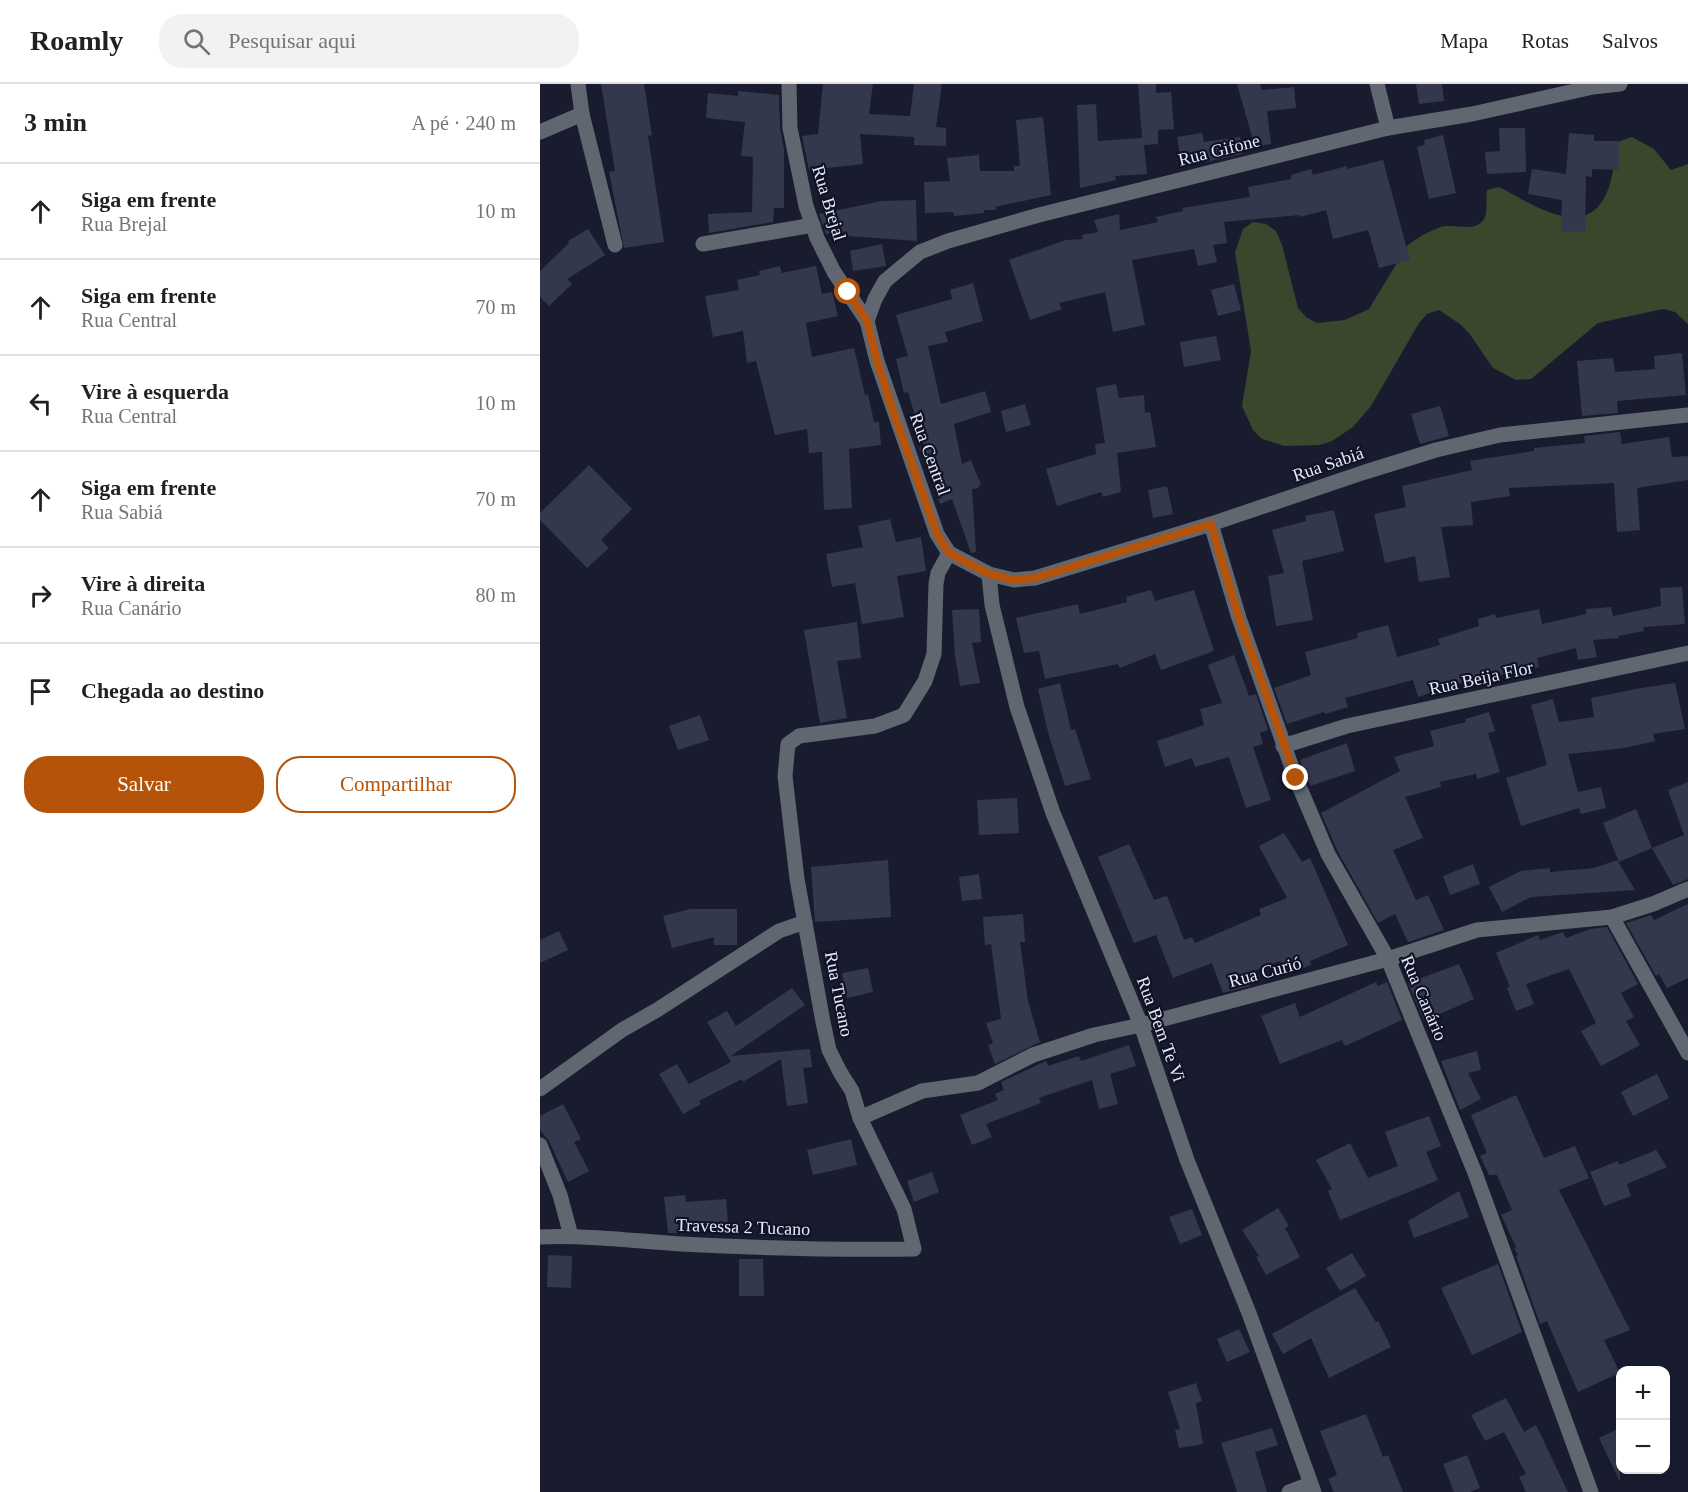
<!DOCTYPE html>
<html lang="pt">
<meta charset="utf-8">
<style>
:root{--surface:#fff;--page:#f2f2f2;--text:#202124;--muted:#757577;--line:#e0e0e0;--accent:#b45309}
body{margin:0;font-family:Georgia,serif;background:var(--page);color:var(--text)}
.controls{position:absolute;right:18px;bottom:18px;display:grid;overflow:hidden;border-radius:12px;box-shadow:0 6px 24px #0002}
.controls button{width:54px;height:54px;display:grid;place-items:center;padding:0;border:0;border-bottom:2px solid var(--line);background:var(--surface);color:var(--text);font:30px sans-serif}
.stop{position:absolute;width:18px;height:18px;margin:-14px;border:4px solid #b45309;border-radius:50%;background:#fff}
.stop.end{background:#b45309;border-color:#fff;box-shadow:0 2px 6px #0008}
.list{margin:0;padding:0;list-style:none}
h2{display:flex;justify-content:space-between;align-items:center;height:78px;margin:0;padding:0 24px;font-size:26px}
h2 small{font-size:20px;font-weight:400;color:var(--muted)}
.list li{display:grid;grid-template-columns:39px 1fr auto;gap:18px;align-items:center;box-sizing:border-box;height:96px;padding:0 24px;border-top:2px solid var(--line)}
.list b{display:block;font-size:22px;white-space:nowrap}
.list p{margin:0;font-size:20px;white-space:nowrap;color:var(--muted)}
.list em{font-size:20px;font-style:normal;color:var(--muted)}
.actions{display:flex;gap:12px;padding:18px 24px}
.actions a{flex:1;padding:14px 0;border:2px solid var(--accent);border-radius:24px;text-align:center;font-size:21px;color:var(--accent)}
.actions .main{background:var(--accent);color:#fff}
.icon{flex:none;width:33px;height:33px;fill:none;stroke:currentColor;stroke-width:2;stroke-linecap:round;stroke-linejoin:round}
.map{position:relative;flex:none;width:1148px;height:1408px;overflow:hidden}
header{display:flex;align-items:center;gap:36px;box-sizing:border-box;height:84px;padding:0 30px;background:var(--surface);border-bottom:2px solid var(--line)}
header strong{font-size:28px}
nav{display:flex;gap:33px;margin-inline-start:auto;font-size:21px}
.search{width:420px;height:54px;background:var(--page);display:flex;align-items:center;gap:15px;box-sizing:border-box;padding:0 21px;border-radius:24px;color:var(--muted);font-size:22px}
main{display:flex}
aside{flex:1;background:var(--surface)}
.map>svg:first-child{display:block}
.green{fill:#3a472c}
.building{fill:#34384d}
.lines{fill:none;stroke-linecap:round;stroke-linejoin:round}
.street{stroke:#616770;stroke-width:15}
.route{stroke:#b45309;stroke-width:8}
.labels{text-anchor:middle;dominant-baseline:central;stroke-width:4.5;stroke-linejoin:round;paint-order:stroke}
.street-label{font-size:18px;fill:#e7eaf7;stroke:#101225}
</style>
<header>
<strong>Roamly</strong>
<div class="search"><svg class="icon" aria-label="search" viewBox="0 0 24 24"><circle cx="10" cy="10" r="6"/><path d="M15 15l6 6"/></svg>Pesquisar aqui</div>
<nav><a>Mapa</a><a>Rotas</a><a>Salvos</a></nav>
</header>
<main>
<aside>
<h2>3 min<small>A pé · 240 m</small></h2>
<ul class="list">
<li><svg class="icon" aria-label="ahead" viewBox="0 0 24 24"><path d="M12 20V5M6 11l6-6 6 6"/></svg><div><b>Siga em frente</b><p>Rua Brejal</p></div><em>10 m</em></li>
<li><svg class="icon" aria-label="ahead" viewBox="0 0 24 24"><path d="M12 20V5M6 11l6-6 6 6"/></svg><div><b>Siga em frente</b><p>Rua Central</p></div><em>70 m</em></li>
<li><svg class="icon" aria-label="left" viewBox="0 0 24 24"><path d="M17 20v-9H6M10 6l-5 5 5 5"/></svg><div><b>Vire à esquerda</b><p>Rua Central</p></div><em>10 m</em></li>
<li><svg class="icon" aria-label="ahead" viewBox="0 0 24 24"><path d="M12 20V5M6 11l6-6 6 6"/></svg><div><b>Siga em frente</b><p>Rua Sabiá</p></div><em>70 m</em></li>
<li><svg class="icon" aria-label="right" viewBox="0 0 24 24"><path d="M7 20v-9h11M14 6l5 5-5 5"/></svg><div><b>Vire à direita</b><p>Rua Canário</p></div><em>80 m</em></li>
<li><svg class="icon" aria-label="arrive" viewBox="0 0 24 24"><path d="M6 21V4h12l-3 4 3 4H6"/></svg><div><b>Chegada ao destino</b></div></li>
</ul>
<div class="actions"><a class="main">Salvar</a><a>Compartilhar</a></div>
</aside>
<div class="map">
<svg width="1148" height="1408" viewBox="0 0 1148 1408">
<rect width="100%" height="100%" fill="#191c2f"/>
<!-- green -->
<path class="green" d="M1092,53L1114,65L1131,86L1148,80V240L1135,228L1123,225L1058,239L991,295L976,296L953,284L929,249L920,240L899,226L887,230L879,239L831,322L813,343L792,357L780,361L745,362L722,355L713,346L702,322L711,267L695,168L703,145L713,138L726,140L736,147L742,161L758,224L766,233L777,239L805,236L829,225L868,161C878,153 889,147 901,143C915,139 941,151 946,130C947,124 946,114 947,106L959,103C994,121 1049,161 1069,103C1074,88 1074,72 1080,57Z"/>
<!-- building -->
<g class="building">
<polygon points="61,0 104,0 112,51 108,52 124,158 84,164 69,88 75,87"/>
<polygon points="283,0 333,0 329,30 370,32 374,0 402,0 396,43 406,44 406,62 374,61 374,53 320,50 323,80 269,86 262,52 278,50"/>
<polygon points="598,0 616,0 616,9 631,8 634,45 618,46 618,60 604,61 607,90 575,92 576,96 540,104 537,21 556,20 558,57 602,54"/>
<polygon points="697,0 720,0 722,6 754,3 756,24 727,27 731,60 715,63"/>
<polygon points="876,0 902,0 904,17 879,20"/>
<polygon points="198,7 239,11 240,44 244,65 244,124 234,124 233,138 169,149 168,130 212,128 213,73 201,72 205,38 166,34 168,9 198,12"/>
<polygon points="503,33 511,111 455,123 456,126 444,126 444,129 414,132 413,128 385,129 384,98 410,97 407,74 439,71 440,87 474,87 474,82 480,82 476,36"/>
<polygon points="959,44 985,44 986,88 947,90 945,68 960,67"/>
<polygon points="662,49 664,58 700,53 703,70 642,83 637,53"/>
<polygon points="1029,49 1054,51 1054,57 1079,57 1079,86 1052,85 1052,93 1046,92 1045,148 1021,147 1022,116 988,110 992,85 1026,90"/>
<polygon points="903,51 916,109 889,115 877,63 885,61 884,56"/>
<polygon points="843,76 870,176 839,184 828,146 793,155 786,126 760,133 760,131 684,138 687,159 673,161 677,178 658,182 654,165 592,176 605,241 573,248 565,208 519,219 522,225 490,236 469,176 526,156 543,155 542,151 558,148 554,136 579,130 580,146 618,138 616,133 643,127 643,124 710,113 708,103 751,95 751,91 771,85 773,91 807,82 807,85"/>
<polygon points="376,116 377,157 307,152 307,150 286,150 279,130 342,117"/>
<polygon points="48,145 65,171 27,195 32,200 9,222 0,213 0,187 29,159 28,157"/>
<polygon points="342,160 346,182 313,187 310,167"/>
<polygon points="240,182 242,189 276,182 282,210 292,208 298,232 266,239 272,273 314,264 325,311 328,310 334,338 339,338 341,361 309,365 312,424 284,426 282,368 269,369 267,345 235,351 216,277 207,279 203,247 173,253 165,212 199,206 197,196 220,191 219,187"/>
<polygon points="433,199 443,237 405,248 408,258 388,262 401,320 445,307 451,328 414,340 422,380 431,376 441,401 438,402 439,404 432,405 436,468 431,469 412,415 400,420 379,364 384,362 368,308 364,309 356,275 368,272 356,231 412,215 410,206"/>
<polygon points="694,200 701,226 678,232 671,206"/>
<polygon points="676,252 681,276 644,283 640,258"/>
<polygon points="1142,269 1146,311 1077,317 1078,329 1042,332 1037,277 1073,274 1075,288 1115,285 1114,272"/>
<polygon points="576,300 579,314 604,311 605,329 610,328 616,363 577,369 581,408 563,413 561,408 517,422 506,385 556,370 555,360 565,359 556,304"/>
<polygon points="485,320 491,341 466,348 461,327"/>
<polygon points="900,322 909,352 880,360 871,330"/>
<polygon points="1080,348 1082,360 1129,353 1132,373 1148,372 1148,396 1097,404 1100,446 1077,448 1074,399 969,404 970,412 931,418 933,441 901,443 910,493 879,498 875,472 845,479 834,430 866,423 862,402 932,386 930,377 994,367 994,364 1045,359 1044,352"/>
<polygon points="49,381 92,425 61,456 69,464 47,484 0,436 0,429"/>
<polygon points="627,402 633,430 613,434 608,406"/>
<polygon points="794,426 804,467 762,477 773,536 736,542 728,492 744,489 732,446 766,437 765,432"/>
<polygon points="350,435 356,458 381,453 386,487 357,492 364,533 322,540 315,499 292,503 286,470 323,463 318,442"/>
<polygon points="1142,503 1145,540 1103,543 1104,547 1078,552 1079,554 1053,556 1057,573 1038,576 1036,564 997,574 999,583 952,593 951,589 878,613 873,596 805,614 808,623 785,630 784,628 747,640 734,604 771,591 765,568 818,554 817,549 848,541 857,573 900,561 898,555 939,542 938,535 955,530 956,534 999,525 1002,540 1046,530 1046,525 1071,523 1073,532 1121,522 1120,504"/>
<polygon points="611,506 615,517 654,506 674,567 621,586 615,570 580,584 578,580 505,595 499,567 484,569 476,534 538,520 540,530 587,518 586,513"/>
<polygon points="439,525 441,558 432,559 440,599 420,602 415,571 412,526"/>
<polygon points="317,538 321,574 297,577 307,634 280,639 264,546"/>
<polygon points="694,571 709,612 716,610 728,646 720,649 723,660 713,663 731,716 706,724 689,673 655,683 652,674 625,683 617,657 664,641 660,625 682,619 668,581"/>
<polygon points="520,599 531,646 535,645 551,695 525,702 509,652 498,605"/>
<polygon points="1135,599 1145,645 1113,650 1115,657 1085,664 1028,670 1038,708 1061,703 1066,724 1041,730 1039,724 981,742 966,694 1007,681 991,621 1013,615 1019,638 1054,633 1051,614 1101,604"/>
<polygon points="949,628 955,647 948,649 960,688 937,695 936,690 900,698 901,703 865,713 883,754 853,766 876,816 888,811 904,846 868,858 855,830 838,839 797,766 781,729 860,687 854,673 894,662 890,647 926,638 925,635"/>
<polygon points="160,631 169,656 138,666 129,642"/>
<polygon points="807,659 815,687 770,702 760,676"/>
<polygon points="1148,698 1148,795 1133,801 1112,764 1144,751 1128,706"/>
<polygon points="477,714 479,749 439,751 437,716"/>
<polygon points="1096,725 1112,764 1079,778 1063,739"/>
<polygon points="744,749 762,778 770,774 808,861 770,877 771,881 746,891 740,877 705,890 710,902 683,909 672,879 633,894 616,851 594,859 558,773 589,760 614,816 627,812 644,856 652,853 655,859 721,831 719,825 747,814 719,762"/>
<polygon points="348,776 351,833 275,838 271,783"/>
<polygon points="1077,776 1095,806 991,813 962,828 949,803 981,787 1010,784 1010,788 1054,784"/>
<polygon points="933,780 940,800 910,811 903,792"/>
<polygon points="439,790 442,815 422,817 419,793"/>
<polygon points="1148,820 1148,894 1127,904 1119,890 1116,892 1086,839 1111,831 1114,836"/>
<polygon points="150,825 197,825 197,861 174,861 174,853 132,864 123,832"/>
<polygon points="483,830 485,858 480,858 488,917 500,958 455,980 448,961 453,959 446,939 461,935 451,860 445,861 443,833"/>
<polygon points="1067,843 1098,900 1081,909 1094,933 1086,937 1100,961 1061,982 1041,947 1056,939 1029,885 986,900 994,920 976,927 967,904 970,903 956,869 998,851 1000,856 1023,848 1026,854 1050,845"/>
<polygon points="19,847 28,866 0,879 0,856"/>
<polygon points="919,880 934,915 884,937 868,899"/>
<polygon points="328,884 333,908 307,914 302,889"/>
<polygon points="836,898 838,902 847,898 862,936 805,962 802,956 740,980 721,932 755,919 760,933"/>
<polygon points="252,904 265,921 191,972 270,965 272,983 263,984 268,1019 247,1022 241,975 203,998 202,995 159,1017 161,1020 143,1030 119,990 137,980 149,1000 191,978 167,938 187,927 196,942"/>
<polygon points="589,961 596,982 570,990 578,1020 559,1025 552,996 499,1014 501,1019 446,1040 452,1053 432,1061 420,1031 458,1016 455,1010 464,1006 461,998 506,977 508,982 539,972 541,977"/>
<polygon points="937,967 941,986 928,989 941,1015 920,1026 901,977"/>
<polygon points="1117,990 1129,1014 1093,1032 1081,1008"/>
<polygon points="976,1011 1004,1074 1035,1062 1049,1094 1019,1106 1090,1246 1064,1256 1080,1289 1038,1308 1007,1237 1000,1240 976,1172 978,1171 974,1164 976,1163 961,1131 972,1126 957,1091 949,1091 940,1072 947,1069 931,1031"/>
<polygon points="23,1020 41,1055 34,1058 49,1087 28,1098 9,1057 0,1046 0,1032"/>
<polygon points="889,1032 901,1062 886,1068 898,1096 800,1136 788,1107 792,1105 776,1076 810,1059 828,1094 858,1082 845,1048"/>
<polygon points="311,1055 317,1081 273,1091 267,1066"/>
<polygon points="1116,1066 1127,1083 1087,1100 1091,1112 1064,1122 1050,1088 1078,1077 1079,1081"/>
<polygon points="392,1088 399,1108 374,1118 367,1097"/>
<polygon points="919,1107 929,1133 874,1154 868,1137"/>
<polygon points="145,1111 146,1118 186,1115 188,1140 148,1143 149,1149 128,1149 124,1113"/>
<polygon points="738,1124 749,1142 745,1144 760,1173 726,1191 716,1173 719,1172 702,1146"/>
<polygon points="652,1125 662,1151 640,1160 629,1133"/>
<polygon points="812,1169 826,1192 800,1207 786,1184"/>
<polygon points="8,1171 32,1172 31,1204 7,1203"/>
<polygon points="199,1175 223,1175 224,1212 199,1212"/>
<polygon points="958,1180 982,1248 932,1271 901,1204"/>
<polygon points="815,1204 836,1238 838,1237 851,1263 789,1294 771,1254 743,1270 732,1250"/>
<polygon points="699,1245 710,1268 687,1278 677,1255"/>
<polygon points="656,1299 662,1317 656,1319 663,1360 639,1364 635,1346 640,1345 628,1308"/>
<polygon points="966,1314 984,1348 996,1341 1028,1408 986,1408 979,1393 986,1390 964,1348 945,1357 931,1331"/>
<polygon points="826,1330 843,1373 848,1371 863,1408 794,1408 788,1395 797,1391 780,1347"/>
<polygon points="732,1344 738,1361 715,1368 727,1408 697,1408 681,1359"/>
<polygon points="1080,1344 1080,1398 1059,1354"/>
<polygon points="927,1371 940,1404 930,1408 914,1408 903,1380"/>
</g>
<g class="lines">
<!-- street -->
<g class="street">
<polyline points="38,0 42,30 75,161"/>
<polyline points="249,0 250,44 266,122 277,154 294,188 327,237 337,277 397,450 409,469 449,490 474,496 495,494 671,440 825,388 896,366 960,351 1148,331"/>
<polyline points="837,0 848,44"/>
<polyline points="0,48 42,30"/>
<polyline points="163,160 273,141"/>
<polyline points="327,237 335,215 345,197 380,168 408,157 499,131 848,44 932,30 1053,3 1080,0"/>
<polyline points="671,440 699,534 756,695 788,770 848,875 935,1089 1051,1408"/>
<polyline points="449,490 452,521 477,623 513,729 601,941 647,1076 709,1229 774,1408"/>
<polyline points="743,662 807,642 1148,569"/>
<polyline points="1072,833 1148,969"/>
<polyline points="0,1005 82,946 117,926 239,847 265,838"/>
<polyline points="320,1034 382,1007 438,999 493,971 554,951 601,941 848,875 937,846 1072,833 1113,820 1148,805"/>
<polyline points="0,1061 20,1111 31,1152"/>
<path d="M0,1153C47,1151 94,1157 141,1160C219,1164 296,1166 374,1165L364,1125L320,1034L312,1007L300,988L289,966L283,938L257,795L245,692L248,660L259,652L335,642L364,631L385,597L394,570L396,500L398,489L409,469"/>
<polyline points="749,1408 770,1400"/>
</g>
</g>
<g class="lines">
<!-- route -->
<polyline class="route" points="308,208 327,237 337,277 353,327 397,450 409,469 449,490 474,496 495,494 671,440 699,534 756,694"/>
</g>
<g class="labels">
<!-- street labels -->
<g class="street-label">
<text transform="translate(679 66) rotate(-14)">Rua Gifone</text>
<text transform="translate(289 119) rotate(73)">Rua Brejal</text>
<text transform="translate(390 370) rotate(70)">Rua Central</text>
<text transform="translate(788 380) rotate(-19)">Rua Sabiá</text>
<text transform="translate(941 594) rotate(-12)">Rua Beija Flor</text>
<text transform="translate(725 888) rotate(-15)">Rua Curió</text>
<text transform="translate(299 910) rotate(79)">Rua Tucano</text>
<text transform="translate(884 914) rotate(67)">Rua Canário</text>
<text transform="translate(621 945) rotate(70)">Rua Bem Te Vi</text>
<text transform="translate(203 1143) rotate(2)">Travessa 2 Tucano</text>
</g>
</g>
</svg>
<div class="controls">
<button>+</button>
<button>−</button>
</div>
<div class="stop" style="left:308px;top:208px"></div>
<div class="stop end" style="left:756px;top:694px"></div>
</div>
</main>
